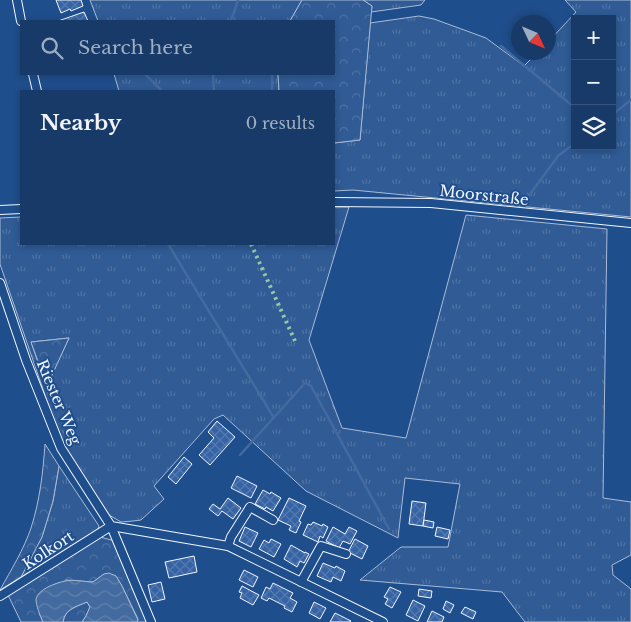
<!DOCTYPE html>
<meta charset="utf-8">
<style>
:root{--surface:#173a69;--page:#244571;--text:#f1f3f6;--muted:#9eadc0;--line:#36547d}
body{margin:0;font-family:"Libre Baskerville",serif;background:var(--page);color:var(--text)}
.controls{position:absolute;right:15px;top:15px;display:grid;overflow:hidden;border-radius:0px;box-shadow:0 2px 8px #0003}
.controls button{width:45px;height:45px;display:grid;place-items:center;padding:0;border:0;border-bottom:1px solid var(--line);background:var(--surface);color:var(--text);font:25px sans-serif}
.compass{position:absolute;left:511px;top:15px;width:45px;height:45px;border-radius:50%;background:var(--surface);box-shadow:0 2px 8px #0003;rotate:134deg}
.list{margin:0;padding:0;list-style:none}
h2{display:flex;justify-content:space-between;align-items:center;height:65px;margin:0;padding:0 20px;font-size:21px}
h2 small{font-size:16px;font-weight:400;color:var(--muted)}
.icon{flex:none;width:28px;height:28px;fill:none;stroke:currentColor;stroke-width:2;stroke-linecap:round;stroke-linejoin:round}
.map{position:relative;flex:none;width:631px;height:622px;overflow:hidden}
.search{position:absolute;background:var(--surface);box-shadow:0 2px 8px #0003;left:20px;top:20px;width:315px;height:55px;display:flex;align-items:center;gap:12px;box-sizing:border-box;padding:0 18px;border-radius:0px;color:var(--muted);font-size:19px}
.panel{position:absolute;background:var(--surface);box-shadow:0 2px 8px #0003;left:20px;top:90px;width:315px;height:155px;border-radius:0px}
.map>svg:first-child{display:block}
.grass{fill:url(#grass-tufts);stroke:#a8bbd7;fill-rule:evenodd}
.forest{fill:url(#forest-crowns);stroke:#a8bbd7}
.water{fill:url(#water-waves);stroke:#a8bbd7}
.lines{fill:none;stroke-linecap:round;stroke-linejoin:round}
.stream{stroke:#446ba0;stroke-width:2.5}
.building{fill:url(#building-cross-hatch);stroke:#f2f6ff}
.street-casing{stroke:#f2f6ff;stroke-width:10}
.street{stroke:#1f4e8c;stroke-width:8}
.hedge{stroke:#97c8a6;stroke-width:4;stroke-dasharray:2.5 4;stroke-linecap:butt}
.labels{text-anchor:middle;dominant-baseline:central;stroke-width:4;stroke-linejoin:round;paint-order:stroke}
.street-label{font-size:15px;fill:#f2f6ff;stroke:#1f4e8c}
</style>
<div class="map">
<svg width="631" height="622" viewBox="0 0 631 622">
<defs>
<pattern id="grass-tufts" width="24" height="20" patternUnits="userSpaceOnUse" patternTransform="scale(1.25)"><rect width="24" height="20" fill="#305b95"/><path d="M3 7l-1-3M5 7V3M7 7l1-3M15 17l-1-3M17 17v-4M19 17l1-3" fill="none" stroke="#4e73a5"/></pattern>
<pattern id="forest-crowns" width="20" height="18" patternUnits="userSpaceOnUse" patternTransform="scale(1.25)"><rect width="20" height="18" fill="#305b95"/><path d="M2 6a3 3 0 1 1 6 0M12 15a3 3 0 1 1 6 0" fill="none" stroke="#4e73a5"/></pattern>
<pattern id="water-waves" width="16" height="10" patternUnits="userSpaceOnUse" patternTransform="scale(1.25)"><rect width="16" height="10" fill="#446ba0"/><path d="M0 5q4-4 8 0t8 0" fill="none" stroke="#5f81ae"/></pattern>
<pattern id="building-cross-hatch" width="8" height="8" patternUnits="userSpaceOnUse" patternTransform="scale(1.25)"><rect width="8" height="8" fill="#3563a3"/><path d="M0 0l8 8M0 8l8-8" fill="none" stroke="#537ab1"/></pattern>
</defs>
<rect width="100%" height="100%" fill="#1f4e8c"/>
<!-- grass -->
<g class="grass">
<polygon points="90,0 302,0 290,21 98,21"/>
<polygon points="363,0 425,0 421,5 371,12 372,6"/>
<path d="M565,0H631V217L353,190L334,191V143L360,140L370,23L419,16L434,19L486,38L524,66L537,53L548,52L549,41L576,12ZM575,19H612V146H575Z"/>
<polygon points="114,74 278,74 279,91 119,91"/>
<path d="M334,207H349L309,340L342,428L406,438L466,215L607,229L603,498L631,502V555L612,565L613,575L631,589V622H525L502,592L360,580L401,547H448L460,484L405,478L398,538L306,491L223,415L214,419L154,486L164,499L141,520L133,521L121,522L109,515L62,445L0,264V218L21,217V244H334ZM69,338L47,385H46L31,342Z"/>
<polygon points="59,466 99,526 98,529 21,577 42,537 53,501"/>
</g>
<!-- forest -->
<g class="forest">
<polygon points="302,0 363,0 372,6 360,140 334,143 334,91 279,91 278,74 334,74 334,21 290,21"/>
<polygon points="69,338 47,386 31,342"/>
<path d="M45,444L59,466L53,501L42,537L21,577L0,590C11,570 24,549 31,528C40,500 43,472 45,444Z"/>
<polygon points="100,537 115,541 148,622 137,622 138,619 122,586 116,576 104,574 93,582 66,580 39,613 43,622 21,622 8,595"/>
<path d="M87,602L90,607L86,616L82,622H63C65,609 76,607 87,602Z"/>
</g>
<!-- water -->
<path class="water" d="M109,573L116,576L122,586L138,620L137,622H82L86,616L90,607L87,602C75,607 65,609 63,622H43C40,615 36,606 36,599C38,589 56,583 65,581C73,579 85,582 93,582L104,574Z"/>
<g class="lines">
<!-- stream -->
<g class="stream">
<polyline points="231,21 238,0"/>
<polyline points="501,46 575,108"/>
<polyline points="145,74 162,91"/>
<polyline points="272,74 272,91"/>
<polyline points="214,91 213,77 214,74"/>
<polyline points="612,115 631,100"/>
<polyline points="520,208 558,156 575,143"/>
<polyline points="168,244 274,418"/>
<polyline points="240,455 305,383 311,386 389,529"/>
</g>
</g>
<!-- building -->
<g class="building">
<polygon points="56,0 81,0 83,6 71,11 70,9 61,13"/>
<polygon points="84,12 88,21 58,21"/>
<polygon points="217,421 235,437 210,465 199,455 214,438 208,432"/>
<polygon points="184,457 192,464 176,484 168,477"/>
<polygon points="237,476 257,486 251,498 231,488"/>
<polygon points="263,490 270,494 271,492 281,498 273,511 266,507 265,509 255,504"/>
<polygon points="228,498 241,508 233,519 222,511 218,516 209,509 213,504 220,509"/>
<polygon points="289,498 306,506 299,521 301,522 296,533 289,530 291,526 278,520"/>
<polygon points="412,501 426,503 423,526 409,524"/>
<polygon points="424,520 434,522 433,528 423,526"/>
<polygon points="313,522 322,526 323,524 328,527 323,538 320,536 318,542 303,535 308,524 311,525"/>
<polygon points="245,527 258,533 251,547 239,541"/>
<polygon points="333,527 345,534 349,527 357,531 350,544 343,541 339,548 326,541"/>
<polygon points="437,527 450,530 448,539 435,536"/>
<polygon points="271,539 281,544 274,557 259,549 264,540 269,543"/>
<polygon points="355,539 368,546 362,559 348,552"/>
<polygon points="291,545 305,553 305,552 309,554 304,563 300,561 297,567 284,559"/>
<polygon points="194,556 197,572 169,578 165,562"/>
<polygon points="323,563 335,568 336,566 345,571 341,581 333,577 331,582 317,576"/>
<polygon points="244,570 258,577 253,587 239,580"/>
<polygon points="161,582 165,599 152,602 148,585"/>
<polygon points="273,583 293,593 290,598 297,602 292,612 284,608 285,606 269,598 267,601 261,598 266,587 270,589"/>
<polygon points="242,586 259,595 253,605 240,598 242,593 239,592"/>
<polygon points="390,587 401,592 392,608 385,604 388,599 384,597"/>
<polygon points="419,589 432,591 431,598 418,596"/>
<polygon points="413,600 425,606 418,621 406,615"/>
<polygon points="446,601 454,605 450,613 443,609"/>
<polygon points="314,602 326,608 320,619 309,613"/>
<polygon points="465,607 476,612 473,619 461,613"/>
<polygon points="432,611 444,617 442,622 427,622"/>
<polygon points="335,613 351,621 350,622 330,622"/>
</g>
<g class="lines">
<!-- street casing -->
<g class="street-casing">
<g id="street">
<polyline points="17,0 21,21"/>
<polyline points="33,74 37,91"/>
<polyline points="334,202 431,203 631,223"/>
<polyline points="0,210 21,209"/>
<polyline points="0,283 26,360 61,448 111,526 228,546 383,622"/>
<polyline points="228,546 231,537 250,507 273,520"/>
<polyline points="301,582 321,546 346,554"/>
<polyline points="0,596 111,526 151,622"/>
</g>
</g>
<!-- street -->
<use href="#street" class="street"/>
<!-- hedge -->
<polyline class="hedge" points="251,244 295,341"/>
</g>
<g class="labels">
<!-- street labels -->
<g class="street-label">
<text transform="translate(484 195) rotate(6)">Moorstraße</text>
<text transform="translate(59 402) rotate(67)">Riester Weg</text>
<text transform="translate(48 550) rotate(-33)">Kolkort</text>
</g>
</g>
</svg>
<div class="controls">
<button>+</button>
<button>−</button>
<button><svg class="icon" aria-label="layers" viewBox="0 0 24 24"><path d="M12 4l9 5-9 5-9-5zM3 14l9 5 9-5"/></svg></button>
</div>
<svg class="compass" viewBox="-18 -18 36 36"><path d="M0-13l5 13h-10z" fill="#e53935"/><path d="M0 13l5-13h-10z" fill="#9eadc0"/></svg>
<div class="search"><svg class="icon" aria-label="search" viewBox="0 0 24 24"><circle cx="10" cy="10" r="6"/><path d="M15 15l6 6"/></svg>Search here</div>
<section class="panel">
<h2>Nearby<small>0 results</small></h2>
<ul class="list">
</ul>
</section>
</div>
